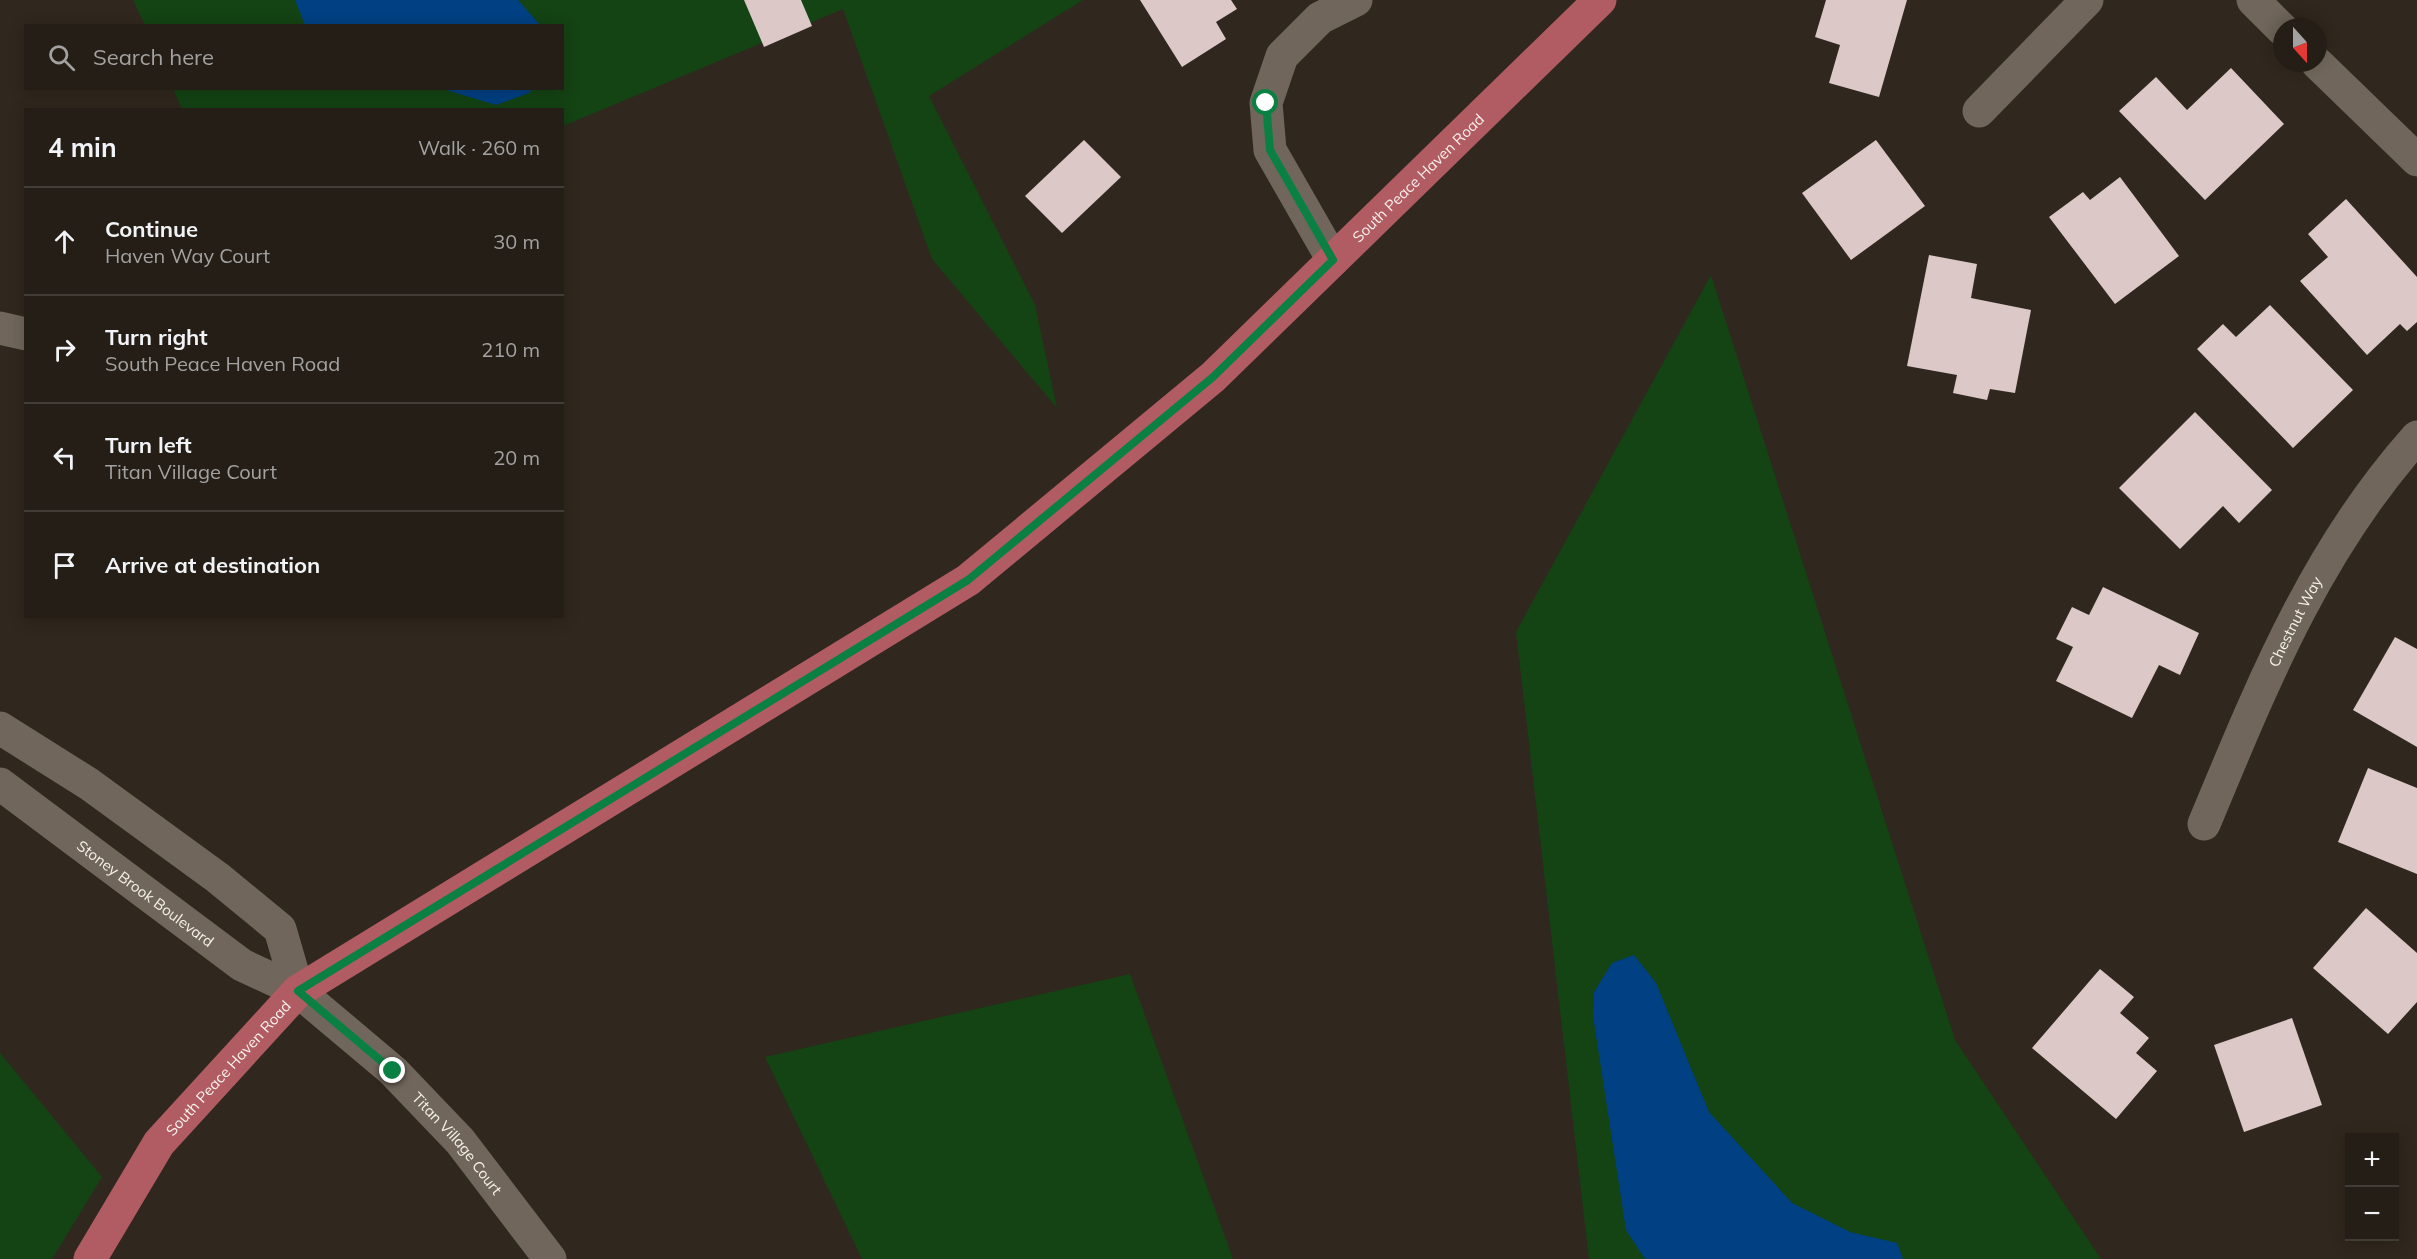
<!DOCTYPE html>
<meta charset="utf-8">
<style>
:root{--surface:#241e16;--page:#302b23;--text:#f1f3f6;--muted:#a3a2a1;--line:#413c35}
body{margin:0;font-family:Mulish,sans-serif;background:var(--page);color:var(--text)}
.controls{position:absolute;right:18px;bottom:18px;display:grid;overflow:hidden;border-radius:0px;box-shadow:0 3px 15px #0003}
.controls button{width:54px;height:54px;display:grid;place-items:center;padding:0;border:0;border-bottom:2px solid var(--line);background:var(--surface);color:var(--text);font:30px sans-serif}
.compass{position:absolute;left:2273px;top:18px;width:54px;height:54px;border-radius:50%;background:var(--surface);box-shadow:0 3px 15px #0003;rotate:159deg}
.stop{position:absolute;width:18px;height:18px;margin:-14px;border:4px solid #0b8043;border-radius:50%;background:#fff}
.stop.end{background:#0b8043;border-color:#fff;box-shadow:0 2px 6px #0008}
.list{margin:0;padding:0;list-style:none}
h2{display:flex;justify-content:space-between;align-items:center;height:78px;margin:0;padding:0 24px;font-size:26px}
h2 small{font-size:20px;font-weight:400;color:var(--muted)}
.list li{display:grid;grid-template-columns:39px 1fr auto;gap:18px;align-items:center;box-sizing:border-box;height:108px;padding:0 24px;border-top:2px solid var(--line)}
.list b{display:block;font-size:22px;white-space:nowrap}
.list p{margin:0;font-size:20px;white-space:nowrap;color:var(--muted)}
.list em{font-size:20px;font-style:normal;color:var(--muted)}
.icon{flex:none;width:33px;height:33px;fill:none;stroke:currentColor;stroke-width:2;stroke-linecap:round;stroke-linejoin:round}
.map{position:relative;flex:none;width:2417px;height:1259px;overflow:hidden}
.search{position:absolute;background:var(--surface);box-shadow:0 3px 15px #0003;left:24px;top:24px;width:540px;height:66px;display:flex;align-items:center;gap:15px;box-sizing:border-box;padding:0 21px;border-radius:0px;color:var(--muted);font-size:22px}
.panel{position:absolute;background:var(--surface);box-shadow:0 3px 15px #0003;left:24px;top:108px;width:540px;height:510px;border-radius:0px}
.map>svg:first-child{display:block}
.green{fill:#144314}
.water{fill:#014083}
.building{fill:#dbc8c7}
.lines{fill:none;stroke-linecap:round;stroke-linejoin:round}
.minor{stroke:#70665b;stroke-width:33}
.major{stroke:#b15b63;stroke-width:33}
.route{stroke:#0b8043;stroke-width:8}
.labels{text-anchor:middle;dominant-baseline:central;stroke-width:6;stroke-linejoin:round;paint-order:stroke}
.street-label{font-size:15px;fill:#f6f1ea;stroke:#261e15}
</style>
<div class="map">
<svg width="2417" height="1259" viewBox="0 0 2417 1259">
<rect width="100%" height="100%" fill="#30281e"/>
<!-- green -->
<g class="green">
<polygon points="133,0 1083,0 929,96 1035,305 1057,408 932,259 843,9 563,126 562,110 182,109 173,89 562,88 562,26 145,25"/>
<polygon points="1711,275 1955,1040 2101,1259 1589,1259 1516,632"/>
<polygon points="1130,974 1233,1259 862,1259 765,1057"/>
<polygon points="0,1053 102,1177 52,1259 0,1259"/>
</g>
<!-- water -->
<g class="water">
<polygon points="295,0 518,0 540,25 305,25"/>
<polygon points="443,89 532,89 529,93 496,105"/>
<polygon points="1634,955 1656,983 1709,1112 1792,1203 1850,1232 1897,1243 1903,1259 1645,1259 1626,1230 1593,1016 1594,992 1612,963"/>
</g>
<!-- building -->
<g class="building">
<polygon points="744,0 801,0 812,26 764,47"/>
<polygon points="1140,0 1231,0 1237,9 1216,22 1226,39 1182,67"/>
<polygon points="1826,0 1907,0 1879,97 1829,83 1840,45 1815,37"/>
<polygon points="2231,68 2284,124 2205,200 2119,111 2156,77 2187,110"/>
<polygon points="1084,140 1121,177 1062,233 1025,196"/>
<polygon points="1876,140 1925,206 1851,260 1802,193"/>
<polygon points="2120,177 2179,256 2115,304 2049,217 2083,192 2090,200"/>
<polygon points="2346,199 2417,277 2417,322 2407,331 2400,324 2367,355 2300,281 2328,257 2308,234"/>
<polygon points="1929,255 1977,264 1971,298 2031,310 2015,393 1990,389 1987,400 1953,393 1957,375 1907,366"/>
<polygon points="2270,305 2353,390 2293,448 2197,349 2223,324 2236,337"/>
<polygon points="2195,412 2272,490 2239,523 2223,506 2180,549 2119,488"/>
<polygon points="2103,587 2199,633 2180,675 2159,665 2132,718 2056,681 2073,647 2056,639 2072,607 2089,615"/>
<polygon points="2395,637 2417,649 2417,747 2353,710"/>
<polygon points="2368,768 2417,788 2417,874 2338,842"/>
<polygon points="2366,908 2417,953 2417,1002 2388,1034 2313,968"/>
<polygon points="2100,969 2134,997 2120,1013 2149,1038 2136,1053 2157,1071 2116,1119 2032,1048"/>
<polygon points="2292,1018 2322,1105 2244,1132 2214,1045"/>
</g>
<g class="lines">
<!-- minor -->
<g class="minor">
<polyline points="2253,0 2282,29"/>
<polyline points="2317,63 2417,160"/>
<polyline points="1979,111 2087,0"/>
<polyline points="1333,260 1270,150 1266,103 1282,56 1320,18 1356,0"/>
<polyline points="0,328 26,334"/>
<polyline points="0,728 89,784 218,878 280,929 298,991"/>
<path id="s1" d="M0,784L242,965L298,991L393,1071L460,1141L550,1259"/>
<path id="s2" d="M2204,824C2262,685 2315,551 2417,437"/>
</g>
<!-- major -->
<path class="major" id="s3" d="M90,1259L159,1143L298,991L968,580L1213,377L1600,0"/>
</g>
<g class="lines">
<!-- route -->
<polyline class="route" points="393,1071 298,991 968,580 1213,377 1333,260 1270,150 1266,103"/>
</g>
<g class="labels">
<!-- street labels -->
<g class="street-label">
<text stroke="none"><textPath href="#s3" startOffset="1731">South Peace Haven Road</textPath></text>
<text stroke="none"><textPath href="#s2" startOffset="222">Chestnut Way</textPath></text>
<text stroke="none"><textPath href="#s1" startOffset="182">Stoney Brook Boulevard</textPath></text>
<text stroke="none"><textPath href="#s3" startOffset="237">South Peace Haven Road</textPath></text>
<text stroke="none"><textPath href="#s1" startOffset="585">Titan Village Court</textPath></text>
</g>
</g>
</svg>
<div class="controls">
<button>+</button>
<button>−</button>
</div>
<svg class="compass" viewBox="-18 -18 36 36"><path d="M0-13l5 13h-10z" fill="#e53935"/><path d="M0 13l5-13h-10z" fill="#a3a2a1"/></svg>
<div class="stop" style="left:1266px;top:103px"></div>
<div class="stop end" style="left:393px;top:1071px"></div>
<div class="search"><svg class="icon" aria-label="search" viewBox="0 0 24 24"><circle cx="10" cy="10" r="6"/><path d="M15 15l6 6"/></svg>Search here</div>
<section class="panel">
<h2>4 min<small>Walk · 260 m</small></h2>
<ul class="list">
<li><svg class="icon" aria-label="ahead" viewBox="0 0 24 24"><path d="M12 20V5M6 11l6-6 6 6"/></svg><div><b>Continue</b><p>Haven Way Court</p></div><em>30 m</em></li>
<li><svg class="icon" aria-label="right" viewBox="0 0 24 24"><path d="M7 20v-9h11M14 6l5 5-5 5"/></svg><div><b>Turn right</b><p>South Peace Haven Road</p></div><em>210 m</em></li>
<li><svg class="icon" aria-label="left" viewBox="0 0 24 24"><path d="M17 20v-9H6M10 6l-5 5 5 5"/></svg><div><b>Turn left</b><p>Titan Village Court</p></div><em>20 m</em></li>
<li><svg class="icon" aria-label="arrive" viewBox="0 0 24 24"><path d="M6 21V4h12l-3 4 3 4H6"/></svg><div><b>Arrive at destination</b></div></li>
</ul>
</section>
</div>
